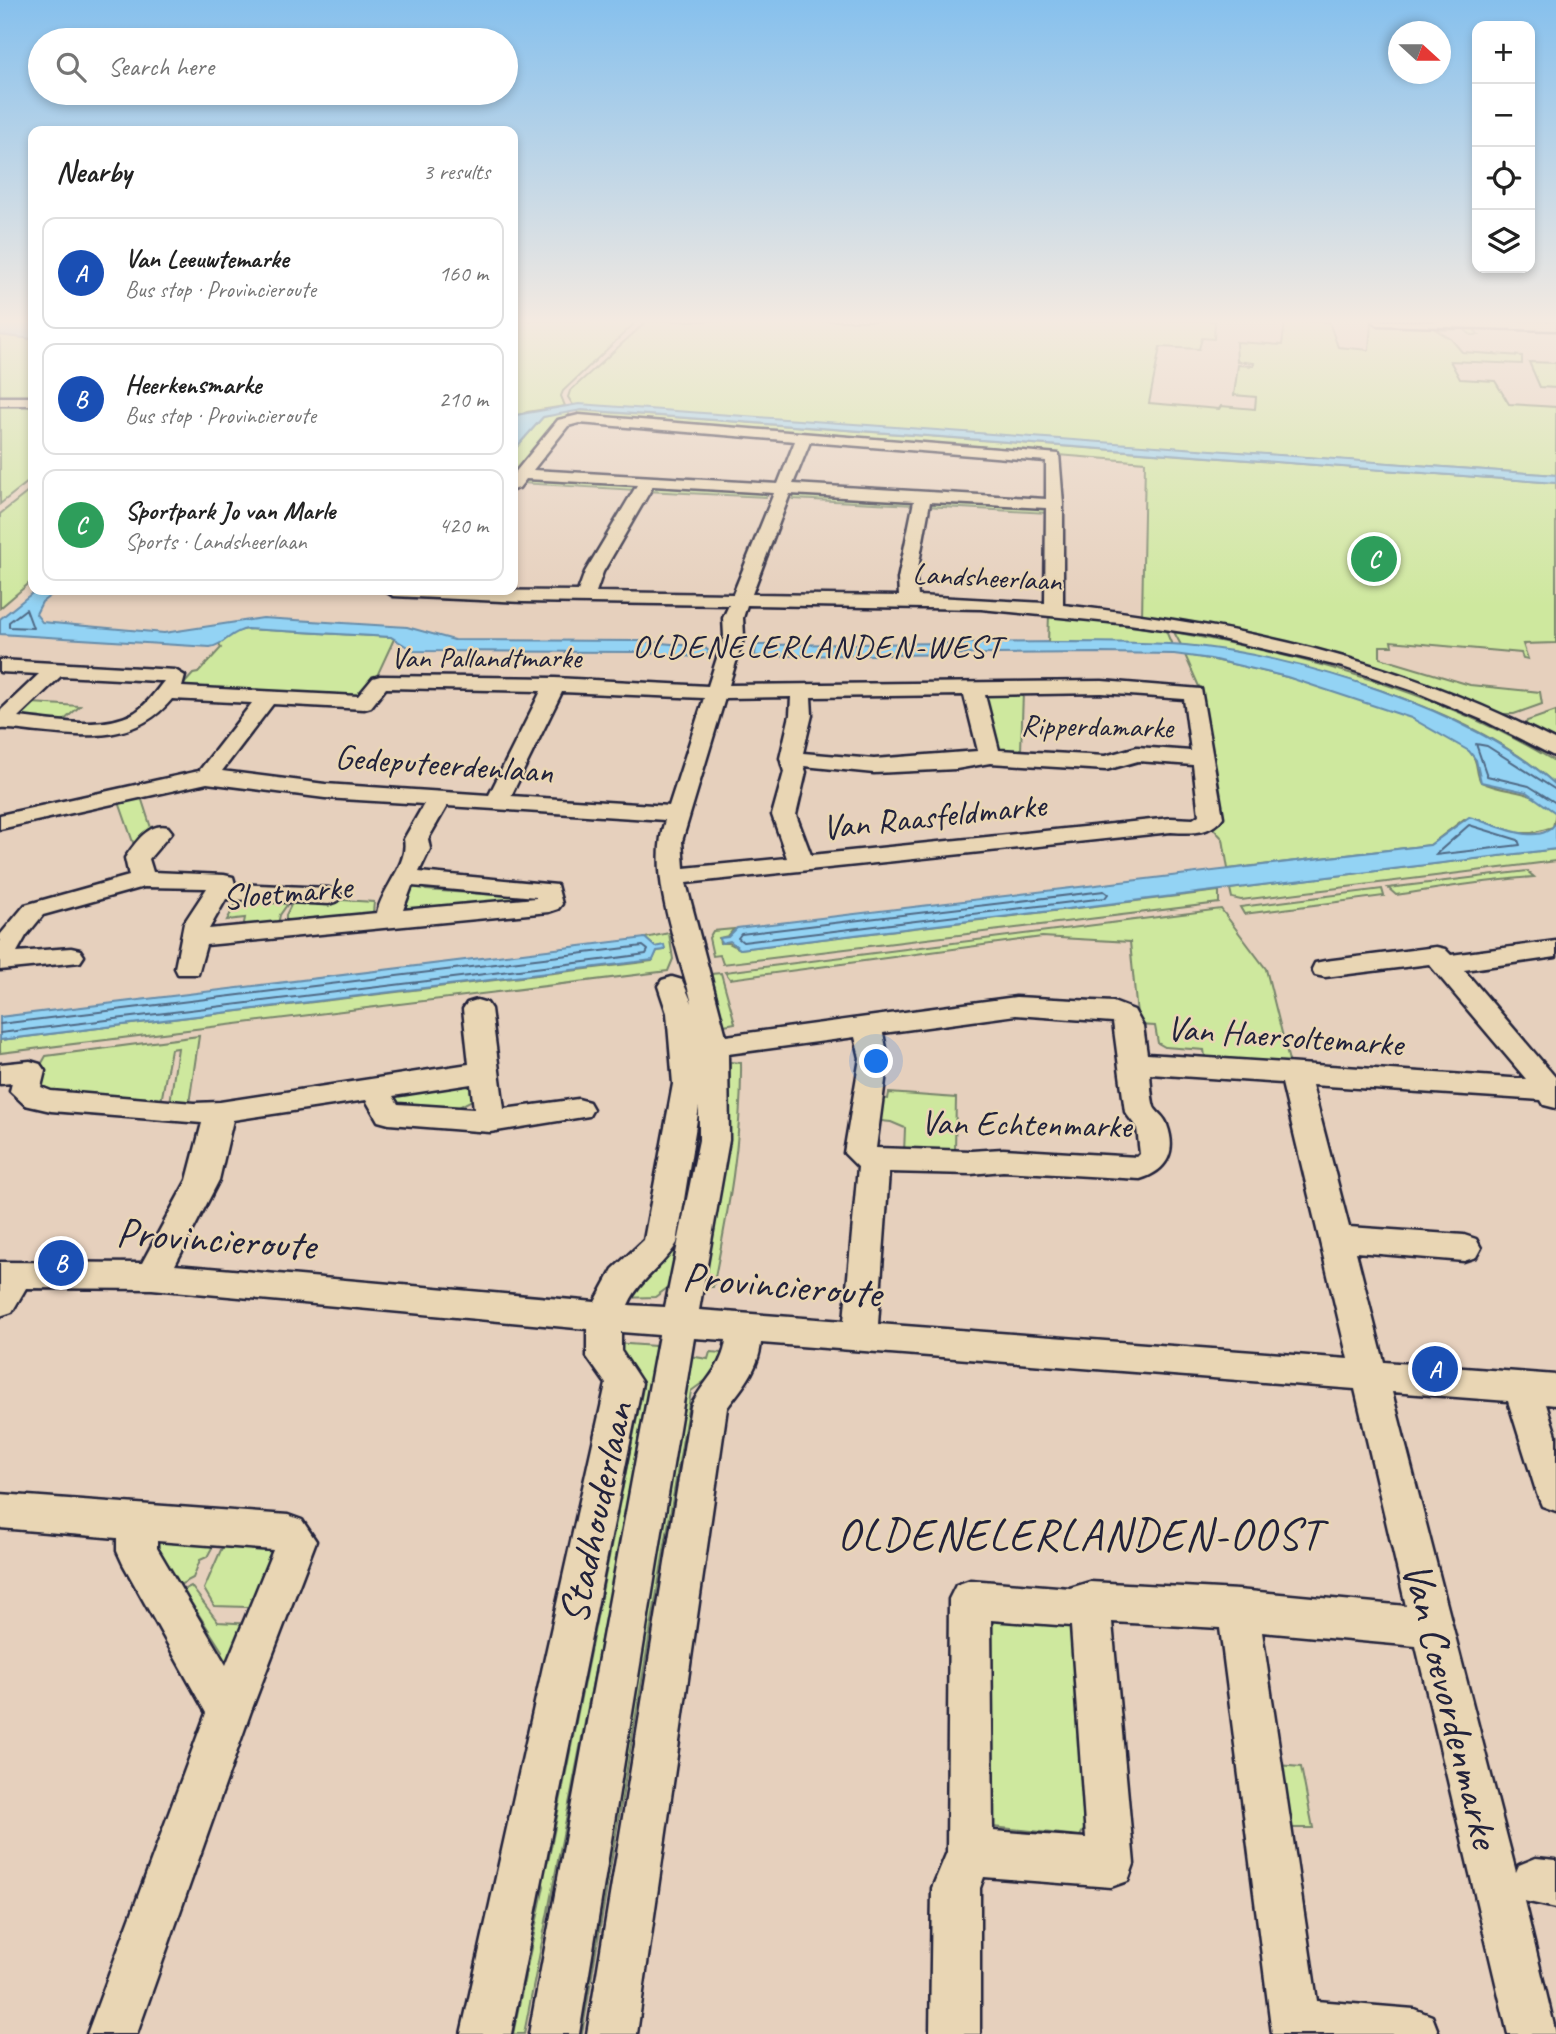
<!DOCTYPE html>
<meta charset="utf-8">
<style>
:root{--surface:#fff;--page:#f2f2f2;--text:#222;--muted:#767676;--line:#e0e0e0;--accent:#0f766e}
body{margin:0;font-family:Caveat,sans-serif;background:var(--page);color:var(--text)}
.controls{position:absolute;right:21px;top:21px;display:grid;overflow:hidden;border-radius:14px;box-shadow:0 4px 10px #0003}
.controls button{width:63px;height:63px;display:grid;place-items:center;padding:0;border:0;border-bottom:2px solid var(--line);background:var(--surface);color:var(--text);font:35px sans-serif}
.compass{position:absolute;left:1388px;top:21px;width:63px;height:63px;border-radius:50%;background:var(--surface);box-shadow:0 4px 10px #0003;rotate:111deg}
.you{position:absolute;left:877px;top:1062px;width:24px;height:24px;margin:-18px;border:5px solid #fff;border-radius:50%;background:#1a73e8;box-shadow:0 0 0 10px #1a73e833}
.badge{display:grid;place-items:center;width:46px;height:46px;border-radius:50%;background:var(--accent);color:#fff;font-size:23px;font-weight:700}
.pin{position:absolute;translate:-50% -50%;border:4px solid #fff;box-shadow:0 2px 7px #0006}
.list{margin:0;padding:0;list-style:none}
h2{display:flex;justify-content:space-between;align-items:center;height:91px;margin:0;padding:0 28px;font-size:30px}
h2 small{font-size:23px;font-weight:400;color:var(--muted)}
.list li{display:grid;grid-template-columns:46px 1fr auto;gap:21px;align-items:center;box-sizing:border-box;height:112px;margin:0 14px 14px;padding:0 14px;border:2px solid var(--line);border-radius:14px}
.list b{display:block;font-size:26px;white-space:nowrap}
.list p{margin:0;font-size:23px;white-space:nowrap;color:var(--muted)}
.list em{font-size:23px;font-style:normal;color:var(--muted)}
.icon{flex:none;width:38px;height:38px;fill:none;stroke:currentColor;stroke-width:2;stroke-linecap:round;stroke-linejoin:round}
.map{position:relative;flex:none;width:1556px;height:2034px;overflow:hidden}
.search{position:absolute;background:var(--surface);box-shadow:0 4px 10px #0003;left:28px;top:28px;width:490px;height:77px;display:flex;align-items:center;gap:18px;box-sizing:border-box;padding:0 24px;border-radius:38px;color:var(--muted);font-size:26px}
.panel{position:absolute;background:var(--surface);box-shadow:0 4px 10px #0003;left:28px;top:126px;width:490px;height:469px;border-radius:14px}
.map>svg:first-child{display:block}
.green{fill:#cee89e;stroke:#78856c;stroke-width:2}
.water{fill:#93d3f4;stroke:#668caa;stroke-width:2}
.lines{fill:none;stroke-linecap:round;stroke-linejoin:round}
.shore{stroke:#4f6985;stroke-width:2}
.minor-casing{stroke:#22223b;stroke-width:5}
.minor{fill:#e9d6b4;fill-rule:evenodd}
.labels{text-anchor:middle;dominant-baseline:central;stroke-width:5;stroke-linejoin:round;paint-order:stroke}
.far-street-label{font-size:30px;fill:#22223b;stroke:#e9d6b4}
.far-neighbourhood-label{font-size:32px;letter-spacing:2px;fill:#22223b;stroke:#e9d6b4}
.street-label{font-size:35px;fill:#22223b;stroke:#e9d6b4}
.near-street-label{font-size:42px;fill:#22223b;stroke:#e9d6b4}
.near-neighbourhood-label{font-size:44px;letter-spacing:2px;fill:#22223b;stroke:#e9d6b4}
</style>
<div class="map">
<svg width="1556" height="2034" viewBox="0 0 1556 2034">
<rect width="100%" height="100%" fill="#e6d0bd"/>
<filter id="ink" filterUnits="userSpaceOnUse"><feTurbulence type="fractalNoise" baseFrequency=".0143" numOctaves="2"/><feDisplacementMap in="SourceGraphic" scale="14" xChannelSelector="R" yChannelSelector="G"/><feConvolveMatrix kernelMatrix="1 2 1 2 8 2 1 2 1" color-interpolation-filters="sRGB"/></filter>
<g filter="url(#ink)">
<!-- green -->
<g class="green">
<polygon points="513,321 637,321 563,391 561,396 565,406 527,412 513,419"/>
<polygon points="647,321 1215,321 1214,339 1202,338 1199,349 1160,347 1149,403 1219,409 1221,406 1255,409 1256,397 1234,395 1238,365 1253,366 1254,363 1237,361 1236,342 1282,345 1285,321 1329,322 1338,347 1369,350 1371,323 1470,325 1479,335 1471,335 1464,329 1436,330 1451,339 1462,352 1522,356 1522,364 1450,361 1460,379 1495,381 1509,404 1556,407 1556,475 573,405 568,397 570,391"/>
<polygon points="0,335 33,339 33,400 0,400"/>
<polygon points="1529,362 1556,363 1556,388 1540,387"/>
<polygon points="33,404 33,478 0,504 0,405"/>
<polygon points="576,410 1556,483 1556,643 1523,644 1528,659 1523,658 1521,653 1391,641 1392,646 1380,646 1380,658 1470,685 1540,692 1542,704 1514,714 1499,714 1438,690 1142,618 1145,462 581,417"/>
<polygon points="568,411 570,418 558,424 513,478 513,451 543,417"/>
<polygon points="524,479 631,482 638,485 636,490 519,483"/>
<polygon points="652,485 769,490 766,497 647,491"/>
<polygon points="33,488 33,580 0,608 0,514"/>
<polygon points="796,491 915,500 915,505 793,499"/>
<polygon points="928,502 1050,508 1048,513 926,506"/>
<polygon points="1049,615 1166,631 1172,645 1048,642"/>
<polygon points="247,629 391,637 394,639 376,678 360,697 186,688 184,684 193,674 198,673 221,648 219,645 234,632"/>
<path d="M1174,632C1308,657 1439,691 1556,762V785C1469,705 1297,658 1181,645Z"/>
<path d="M1185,655C1246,664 1431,709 1471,753C1479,762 1475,772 1481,782C1510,795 1531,787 1556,813L1553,827L1532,833H1517L1477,819H1464L1430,845L1228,869L1223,839L1210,825L1201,691Z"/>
<polygon points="1023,692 1021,751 997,749 983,696"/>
<polygon points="32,703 80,706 62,722 21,719 19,715"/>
<polygon points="1556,711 1556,745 1525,725 1527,721"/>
<polygon points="141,797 152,831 134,845 119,802"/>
<polygon points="1556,849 1556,861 1241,900 1232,898 1230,889"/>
<path d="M1527,871L1534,877C1487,880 1442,888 1396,895L1388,888Z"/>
<polygon points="410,886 421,886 426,890 526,897 528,892 536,896 534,900 398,911"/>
<polygon points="1382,889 1384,896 1244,914 1240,907"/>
<polygon points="1219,891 1219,903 723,964 720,955 713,956 709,938 713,931 734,929 728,936 719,938 720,943 729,943 740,949"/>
<polygon points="239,898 289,902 280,915 278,924 243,928 245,918 227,920"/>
<polygon points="326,899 374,902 373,913 286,924 286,915 293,901"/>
<polygon points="1221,909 1266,969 1289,1061 1286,1065 1206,1062 1204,1050 1165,1047 1158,1043 1155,1026 1138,1025 1130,942 1042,937 730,979 725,972"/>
<polygon points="669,933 673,959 668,971 0,1053 0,1040 652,961 657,951 665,950 664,946 655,947 645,938"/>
<polygon points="721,973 735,1023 724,1025 711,974"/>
<polygon points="199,1036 189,1104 170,1103 178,1048 171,1049 161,1102 42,1094 35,1075 46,1056"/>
<path d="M730,1062L741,1063C742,1139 728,1213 713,1287H700L728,1125Z"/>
<polygon points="693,1074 703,1104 697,1159 670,1286 655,1297 622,1298 663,1263 678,1196"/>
<polygon points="465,1085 474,1089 476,1098 457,1108 400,1107 394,1096 405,1089"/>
<polygon points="889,1093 956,1098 955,1151 904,1153 905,1128 891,1122 871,1120 879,1098 888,1099"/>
<polygon points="614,1343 655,1346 656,1359 524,2034 513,2034 544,1886 540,1874 548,1862 618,1512 612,1499 622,1491 643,1388 611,1350"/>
<polygon points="710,1352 735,1354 720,1370 691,1391 582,2034 569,2034 689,1356 708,1359"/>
<polygon points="220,1533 207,1557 200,1560 193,1578 176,1587 147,1535"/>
<polygon points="227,1536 268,1540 277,1569 256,1611 247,1607 214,1606 204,1589"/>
<polygon points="191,1586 218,1622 252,1624 229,1684 213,1663 222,1651 183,1590"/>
<polygon points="998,1615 1074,1617 1086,1826 1080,1836 983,1826 989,1621"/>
<polygon points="1277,1765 1301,1767 1313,1828 1287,1828"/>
</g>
<!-- water -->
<g class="water">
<polygon points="0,321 33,321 33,339 0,335"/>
<polygon points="579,404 1556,475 1556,483 582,410 543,417 513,451 513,419 516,415"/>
<path d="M36,590H58L42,602L36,614L42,622L164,633L263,618L407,627L454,640L639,641L704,647L711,653L695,657L636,652L414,651L391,637L247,629C231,631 225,645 210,647L0,634V619Z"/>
<path d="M1061,642C1102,642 1144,642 1185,645C1294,654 1474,710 1556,785V813L1526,792L1481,782L1476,760L1469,751L1411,718L1287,677L1211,659L1174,654L1100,653L755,656L756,645Z"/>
<path d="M1469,817C1490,822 1541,850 1556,822V849L740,949L730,941L721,943L720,938L728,937L737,928L1430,845Z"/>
<polygon points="645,938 655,947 664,945 665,950 657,951 653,960 0,1040 0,1017"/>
</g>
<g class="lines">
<!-- shore -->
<g class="shore">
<polygon points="26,609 33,628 9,627 9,622"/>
<polyline points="1556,790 1487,746 1476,744 1487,776 1529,786 1556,803"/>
<polygon points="1469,825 1518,840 1520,845 1435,855"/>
<polygon points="1104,891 1108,894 1105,898 743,942 738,938 741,934"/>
<polyline points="0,1024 643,946 648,950 646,954 609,959 0,1033"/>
</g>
<!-- minor casing -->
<g class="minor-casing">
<g id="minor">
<polygon points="1372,321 1556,322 1556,330 1378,325"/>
<rect x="0" y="397" width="33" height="8"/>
<path d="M579,415L1059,454L1063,504V605C1241,625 1396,658 1556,741V757L1483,720L1414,691L1343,667L1204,635L1129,624L981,609L747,605L743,618L744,636L729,685L1102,681L1201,689L1223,817C1210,835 1191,833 1171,832L686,883L726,1036L1016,997L1113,1002L1134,1010L1143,1026L1147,1054L1526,1079L1429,964L1325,977L1315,975L1312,969L1315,963L1325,961L1436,947L1445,949L1451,955L1556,941V957L1464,970L1556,1078V1108L1544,1105L1541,1100L1312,1085L1349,1227L1464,1235L1476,1239L1481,1248L1476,1257L1464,1261L1356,1252L1384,1362L1556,1375V1405L1546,1404L1556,1435V1511L1542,1506L1537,1494L1508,1401L1392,1392L1516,1872L1519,1865L1536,1858L1556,1860V1908L1524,1901L1556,2034H1508L1416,1646L1262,1632L1317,2001L1414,2009L1432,2016L1439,2034H1272L1220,1628L1112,1622L1134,1864L1128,1881L1111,1887L984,1877L980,1888V2034H930L932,1888L947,1852L949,1599L956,1585L970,1580L1070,1588L1090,1582L1238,1590L1406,1606L1355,1389L761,1343C758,1371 743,1386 727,1408L637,2034H587L691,1406C703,1381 723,1368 726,1340L694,1338L579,2034H529L659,1335L621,1332V1351L642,1383L511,2034H461L606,1384L587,1357V1329L152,1289L26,1288L12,1312L0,1316V1262L142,1263L187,1180L202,1123L51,1111L25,1105L10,1091L12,1083L0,1084V1064L30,1061L40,1064L45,1071L41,1087L51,1091L194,1103L220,1102L469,1064L463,1009L467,1003L477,1000L487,1003L491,1009L504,1109L578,1099L589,1102L593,1109L589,1116L490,1132L389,1124L378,1121L366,1100L233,1120L219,1180L175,1265L595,1302L613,1269L644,1240L673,1084L667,1013L658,986L662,980L672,977L682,980L692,1003C678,948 647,875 665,820L447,806L428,839L430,849L419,872L557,885L562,904L558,909L549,912L206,945L198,974H178L175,968L184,923L207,888L144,887L43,915L26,936L17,952L71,948L80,950L84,956L80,962L0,970V935L25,905L129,876L125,858C135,843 149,822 168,827L172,832L149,859L153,872L224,875L233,877L235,884L329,888L338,891L342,896L338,901L329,904L226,899L209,929L377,913C382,888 409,864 404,839L424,804L325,798L207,783L0,829V815L199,771L252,703L172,699C136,742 89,737 38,732C25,731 12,728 0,729V711L39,674L0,672V660L175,670L185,676L182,687L358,696L373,678L380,676L555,678L708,686L724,636L723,618L729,605L523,602L393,596L384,590L578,591L585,572L637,485L526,479L519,488L513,490V475L558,420ZM579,423L795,441L778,484L533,470L568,426ZM810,442L1046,461V499L793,484ZM653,486L774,493L733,594L596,592L603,572ZM790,494L914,501L898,579L899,596L752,594ZM930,502L1046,508L1045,603L918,596L916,579ZM61,676L158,681H164C155,692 146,706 134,713C102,731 53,720 18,717ZM386,688L541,691L489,795L325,784L222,771L273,704L364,709L371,707ZM562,692L704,698L669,806L511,796ZM1102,693L1184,699L1191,751L1137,747L1105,756L999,750L985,695ZM964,695L978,751L874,759L803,753L812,715L811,697ZM791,697L790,715L780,758L784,772L772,815L787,858L684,868L682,841L725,698ZM1138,761L1193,765L1199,815L1193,819L1171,818L811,855L796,815L806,772L804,766L874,773L956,769L990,763L1106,770ZM412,886L536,897V898L403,910ZM1016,1015L1113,1022L1125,1112L1137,1128L1140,1154L1137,1157L1003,1149L971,1151L876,1148L888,1058L883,1033ZM855,1037L860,1058L844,1153L858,1167L844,1321L699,1310L729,1140L728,1054ZM1150,1074L1282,1083L1348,1359L878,1324L889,1172L971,1174L1003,1171L1140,1179C1167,1171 1177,1152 1167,1125C1165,1117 1157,1113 1154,1107C1151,1097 1151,1084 1150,1074ZM471,1084L474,1109L398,1104L393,1096ZM699,1107V1140L665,1307L628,1305C639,1279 663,1267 677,1243ZM991,1620L1071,1626L1086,1838L993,1831Z"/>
<path d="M0,1494L288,1515L302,1520L316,1541L251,1711L137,2034H87L206,1713L123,1564L117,1551V1538L0,1528ZM157,1541L273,1550L226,1665L157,1548Z"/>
</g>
</g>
<!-- minor -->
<use href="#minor" class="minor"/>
</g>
</g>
<!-- sky -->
<linearGradient id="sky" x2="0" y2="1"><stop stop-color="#86c0ed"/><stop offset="0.53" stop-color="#f4eae1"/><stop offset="1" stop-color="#f4eae1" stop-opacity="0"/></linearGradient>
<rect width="1556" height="606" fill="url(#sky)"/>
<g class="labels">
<!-- far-street labels -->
<g class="far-street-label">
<text transform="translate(987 577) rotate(3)">Landsheerlaan</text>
<text x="486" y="657">Van Pallandtmarke</text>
<text transform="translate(1097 726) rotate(1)">Ripperdamarke</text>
</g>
<!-- far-neighbourhood labels -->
<g class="far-neighbourhood-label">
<text x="818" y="646">OLDENELERLANDEN-WEST</text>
</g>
<!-- street labels -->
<g class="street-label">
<text transform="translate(444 764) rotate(4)">Gedeputeerdenlaan</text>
<text transform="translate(934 816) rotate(-6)">Van Raasfeldmarke</text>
<text transform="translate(287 892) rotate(-5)">Sloetmarke</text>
<text transform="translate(1285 1036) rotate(4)">Van Haersoltemarke</text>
<text transform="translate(1026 1124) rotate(1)">Van Echtenmarke</text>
</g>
<!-- near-street labels -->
<g class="near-street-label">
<text transform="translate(216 1239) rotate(4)">Provincieroute</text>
<text transform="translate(782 1285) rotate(5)">Provincieroute</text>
<text transform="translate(596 1513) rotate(-78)">Stadhouderlaan</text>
<text transform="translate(1451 1705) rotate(76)">Van Coevordenmarke</text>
</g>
<!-- near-neighbourhood labels -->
<g class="near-neighbourhood-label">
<text x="1080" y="1534">OLDENELERLANDEN-OOST</text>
</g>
</g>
</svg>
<div class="controls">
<button>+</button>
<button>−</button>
<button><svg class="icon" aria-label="locate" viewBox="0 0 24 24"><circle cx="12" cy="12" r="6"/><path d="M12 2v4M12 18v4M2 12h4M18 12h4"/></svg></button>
<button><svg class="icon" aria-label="layers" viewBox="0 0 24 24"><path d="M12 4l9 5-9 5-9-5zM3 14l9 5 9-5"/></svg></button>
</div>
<svg class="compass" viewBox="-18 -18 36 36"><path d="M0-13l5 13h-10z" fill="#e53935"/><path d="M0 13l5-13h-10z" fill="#767676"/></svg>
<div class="you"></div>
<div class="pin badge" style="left:1435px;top:1369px;background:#1a4fb4">A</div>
<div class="pin badge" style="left:61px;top:1263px;background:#1a4fb4">B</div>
<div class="pin badge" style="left:1374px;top:559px;background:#2e9e5b">C</div>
<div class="search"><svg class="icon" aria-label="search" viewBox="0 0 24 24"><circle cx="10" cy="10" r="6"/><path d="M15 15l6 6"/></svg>Search here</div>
<section class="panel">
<h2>Nearby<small>3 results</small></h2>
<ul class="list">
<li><span class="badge" style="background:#1a4fb4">A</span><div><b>Van Leeuwtemarke</b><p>Bus stop · Provincieroute</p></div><em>160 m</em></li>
<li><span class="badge" style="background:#1a4fb4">B</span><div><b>Heerkensmarke</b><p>Bus stop · Provincieroute</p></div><em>210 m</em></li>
<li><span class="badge" style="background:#2e9e5b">C</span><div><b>Sportpark Jo van Marle</b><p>Sports · Landsheerlaan</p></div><em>420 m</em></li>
</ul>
</section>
</div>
